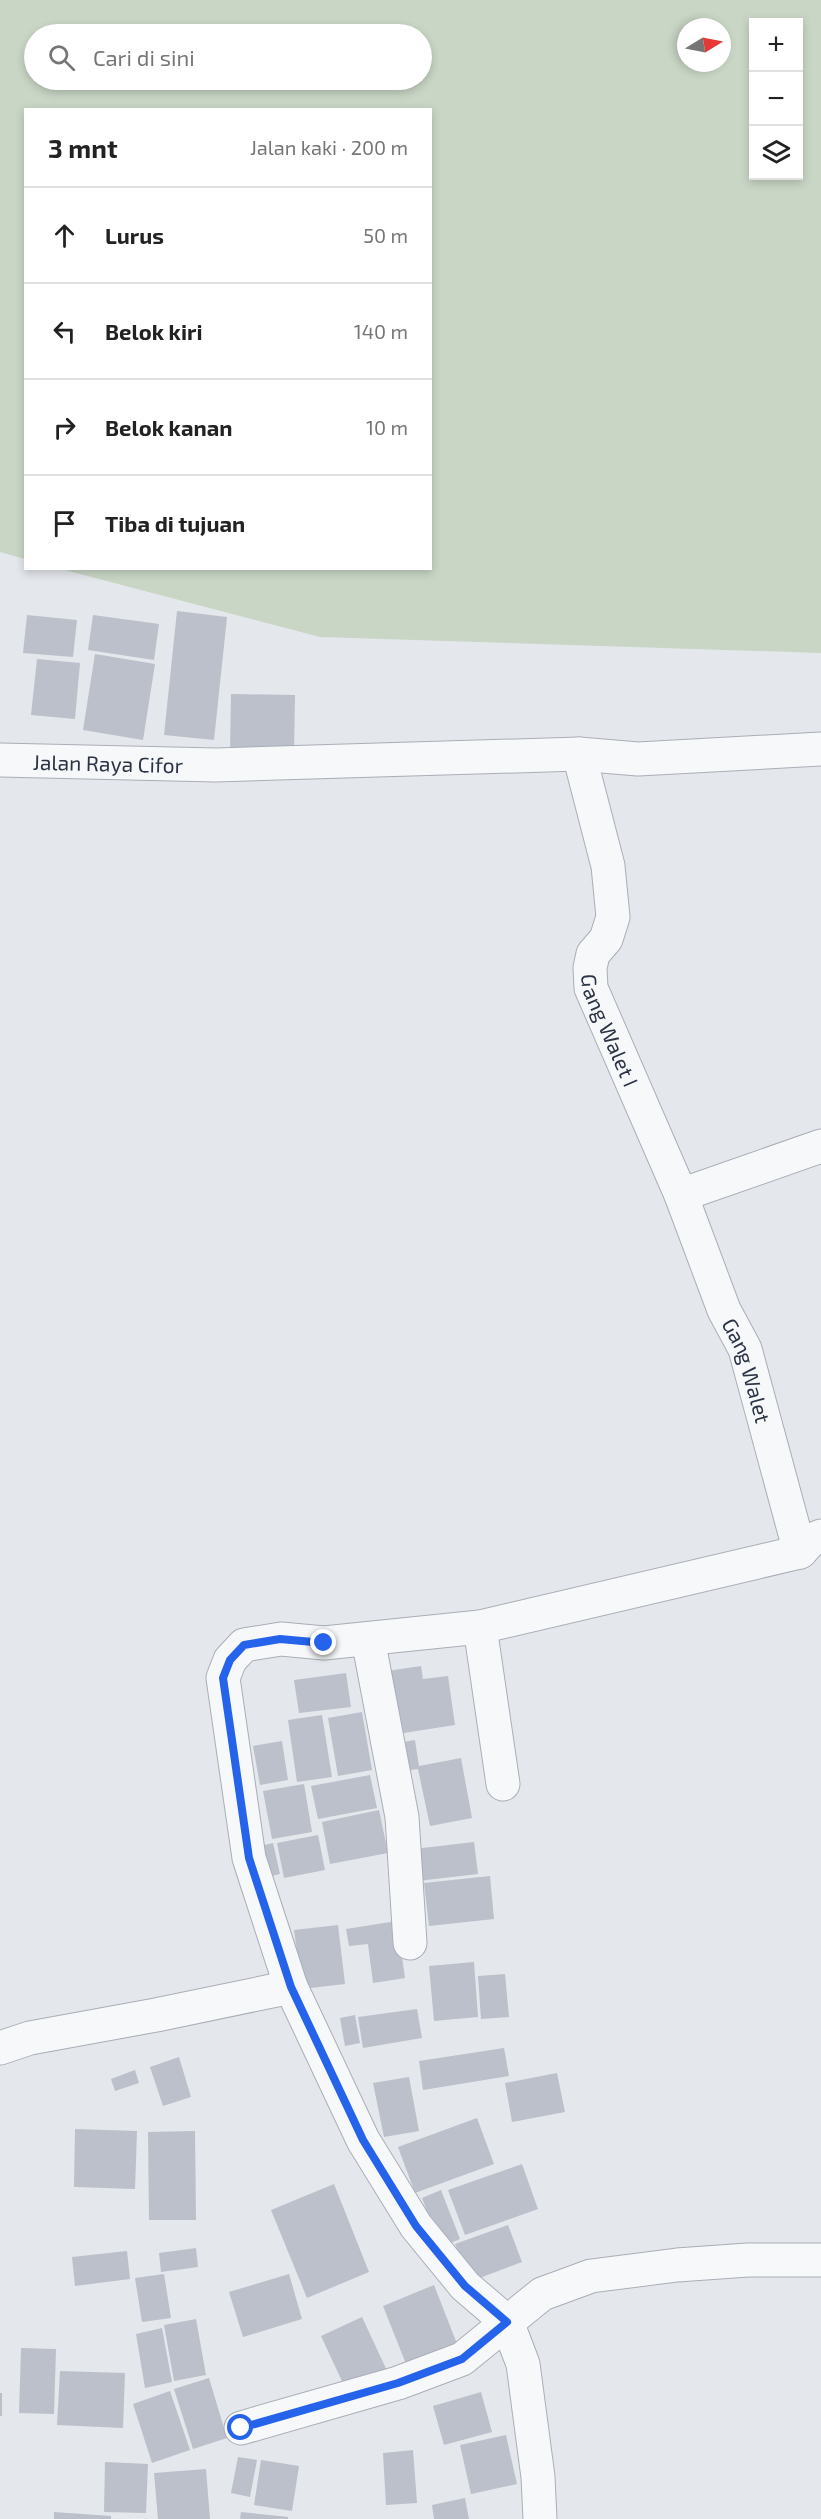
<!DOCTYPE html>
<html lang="id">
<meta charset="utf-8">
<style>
:root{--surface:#fff;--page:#f6f6f6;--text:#222;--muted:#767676;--line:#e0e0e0}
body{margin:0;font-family:"Exo 2",sans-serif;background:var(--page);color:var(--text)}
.controls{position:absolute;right:18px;top:18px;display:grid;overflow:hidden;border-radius:0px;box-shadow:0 3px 9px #0003}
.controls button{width:54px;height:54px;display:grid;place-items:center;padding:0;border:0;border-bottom:2px solid var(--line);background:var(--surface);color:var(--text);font:30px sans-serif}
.compass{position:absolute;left:677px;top:18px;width:54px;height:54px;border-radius:50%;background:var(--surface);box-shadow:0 3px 9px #0003;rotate:80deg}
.stop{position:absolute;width:18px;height:18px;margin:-14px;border:4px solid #2563eb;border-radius:50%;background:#fff}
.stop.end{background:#2563eb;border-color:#fff;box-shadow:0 2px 6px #0008}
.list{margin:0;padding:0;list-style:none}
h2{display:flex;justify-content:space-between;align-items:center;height:78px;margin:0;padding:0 24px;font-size:26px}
h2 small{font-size:20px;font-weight:400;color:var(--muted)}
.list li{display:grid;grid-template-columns:39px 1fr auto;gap:18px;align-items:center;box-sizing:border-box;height:96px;padding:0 24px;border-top:2px solid var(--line)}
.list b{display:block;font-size:22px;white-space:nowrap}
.list em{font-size:20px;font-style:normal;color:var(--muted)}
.icon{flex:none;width:33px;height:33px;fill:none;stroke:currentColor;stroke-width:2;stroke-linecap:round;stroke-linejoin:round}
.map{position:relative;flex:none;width:821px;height:2519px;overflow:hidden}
.search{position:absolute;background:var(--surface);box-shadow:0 3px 9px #0003;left:24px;top:24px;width:408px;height:66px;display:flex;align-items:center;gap:15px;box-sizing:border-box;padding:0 21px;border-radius:33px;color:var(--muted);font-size:22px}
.panel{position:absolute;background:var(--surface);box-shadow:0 3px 9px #0003;left:24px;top:108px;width:408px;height:462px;border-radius:0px}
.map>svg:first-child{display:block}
.green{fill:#c9d6c5;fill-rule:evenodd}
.building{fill:#bbc0ca}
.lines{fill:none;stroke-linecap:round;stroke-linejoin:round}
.minor-casing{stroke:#a9aeb7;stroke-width:35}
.minor{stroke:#f7f8fa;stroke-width:33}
.route{stroke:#2563eb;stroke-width:8}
.labels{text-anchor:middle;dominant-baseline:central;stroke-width:4.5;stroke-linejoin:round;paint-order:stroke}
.street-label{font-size:21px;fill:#2b3445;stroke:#f4f6f9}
</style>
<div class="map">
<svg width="821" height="2519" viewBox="0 0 821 2519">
<rect width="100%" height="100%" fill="#e4e7ec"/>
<!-- green -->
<path class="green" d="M0,0H821V653L320,637L61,569L430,568V110H26L25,559L0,552ZM754,22H798V176H754ZM686,27H722V63H686ZM34,34H422V80H34Z"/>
<!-- building -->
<g class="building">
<polygon points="177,611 227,617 214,740 164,735"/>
<polygon points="27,615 77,620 73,657 23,653"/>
<polygon points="93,615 159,624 154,660 88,650"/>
<polygon points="95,654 155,664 143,740 83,730"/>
<polygon points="37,659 80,663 75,719 31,715"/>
<polygon points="231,694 295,695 294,753 230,752"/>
<polygon points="421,1666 423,1679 448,1676 455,1725 397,1734 387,1671"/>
<polygon points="346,1673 351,1707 299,1713 294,1680"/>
<polygon points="362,1712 372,1770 338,1776 328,1718"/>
<polygon points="322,1715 332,1777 297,1782 288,1720"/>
<polygon points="415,1740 419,1766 461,1758 472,1818 430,1826 418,1769 403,1771 398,1743"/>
<polygon points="282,1741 288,1780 260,1785 253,1746"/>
<polygon points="370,1775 377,1808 318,1819 311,1786"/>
<polygon points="304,1784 312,1832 272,1839 263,1791"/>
<polygon points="379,1810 388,1853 330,1864 322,1822"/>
<polygon points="318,1835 325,1870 284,1878 277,1843"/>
<polygon points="474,1842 478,1874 418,1881 414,1849"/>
<polygon points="273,1843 280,1874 263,1878 256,1847"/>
<polygon points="490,1876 494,1919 429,1926 424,1883"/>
<polygon points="397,1921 405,1978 373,1983 368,1944 349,1946 346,1929"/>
<polygon points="338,1925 345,1984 302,1989 294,1930"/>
<polygon points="474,1962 478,2017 434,2021 429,1966"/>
<polygon points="505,1974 509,2017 481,2019 478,1976"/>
<polygon points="417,2009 422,2038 363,2048 358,2017"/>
<polygon points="355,2015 360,2043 345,2046 340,2018"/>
<polygon points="504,2048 509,2076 423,2090 419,2061"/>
<polygon points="179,2057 191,2097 163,2106 150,2067"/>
<polygon points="135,2070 139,2083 115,2091 111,2079"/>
<polygon points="557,2073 565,2112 512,2122 505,2083"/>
<polygon points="409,2077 419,2131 384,2137 373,2083"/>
<polygon points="477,2118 494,2164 415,2193 398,2147"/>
<polygon points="75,2129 137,2131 135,2189 74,2187"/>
<polygon points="195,2131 196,2220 149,2220 148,2132"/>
<polygon points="522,2164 538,2209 465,2235 448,2190"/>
<polygon points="334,2184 369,2272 307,2298 271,2210"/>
<polygon points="441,2190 460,2239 441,2247 422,2198"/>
<polygon points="508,2225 522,2262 469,2282 455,2244"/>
<polygon points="196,2248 198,2267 161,2272 159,2253"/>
<polygon points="127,2251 130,2279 75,2286 72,2257"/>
<polygon points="164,2274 171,2318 142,2322 135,2278"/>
<polygon points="289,2274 302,2319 243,2337 229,2292"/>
<polygon points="434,2285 459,2349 408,2369 383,2306"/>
<polygon points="362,2317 389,2375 348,2394 321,2336"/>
<polygon points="196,2319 206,2375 174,2381 164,2325"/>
<polygon points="162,2328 172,2382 145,2388 136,2334"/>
<polygon points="21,2348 56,2349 54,2414 19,2413"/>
<polygon points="60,2371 125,2373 123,2428 57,2425"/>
<polygon points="209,2378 227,2438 193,2449 174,2389"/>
<polygon points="170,2391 190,2450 152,2463 133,2404"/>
<polygon points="481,2392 492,2432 444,2445 433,2406"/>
<rect x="0" y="2393" width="2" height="23"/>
<polygon points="506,2435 517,2484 471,2494 460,2445"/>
<polygon points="413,2450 417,2503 386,2505 383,2453"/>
<polygon points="238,2457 257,2460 250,2497 231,2493"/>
<polygon points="261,2460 299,2466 292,2511 254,2505"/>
<polygon points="105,2462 148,2464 146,2513 104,2512"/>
<polygon points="206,2469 210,2519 158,2519 154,2473"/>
<polygon points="465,2498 469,2519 434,2519 432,2505"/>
<polygon points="54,2512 111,2516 111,2519 54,2519"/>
<polygon points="241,2512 288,2517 288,2519 240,2519"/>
</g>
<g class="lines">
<!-- minor casing -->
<g class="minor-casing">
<g id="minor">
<path id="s1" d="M579,754L608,866L613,917L606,939L593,954L590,968L591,988L681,1195L724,1310L745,1349L800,1552"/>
<path id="s2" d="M0,760L216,765L579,754L638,759L821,749"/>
<polyline points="681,1195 821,1146"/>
<polyline points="480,1627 503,1784"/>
<polyline points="368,1639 402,1817 410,1943"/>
<polyline points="291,1987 249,1858 223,1678 230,1660 244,1645 281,1639 324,1643 480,1627 800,1552 811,1540 821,1536"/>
<polyline points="0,2048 30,2038 156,2015 291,1987 363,2140 416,2226 465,2286 507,2322 523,2364 538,2477 540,2519"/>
<polyline points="241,2428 398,2383 462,2359 542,2294 591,2276 677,2265 748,2260 821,2260"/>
</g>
</g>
<!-- minor -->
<use href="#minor" class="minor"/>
</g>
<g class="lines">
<!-- route -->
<polyline class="route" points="241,2428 398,2383 462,2359 507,2322 465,2286 416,2226 363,2140 291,1987 249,1858 223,1678 230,1660 244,1645 280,1639 324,1643"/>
</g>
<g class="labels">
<!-- street labels -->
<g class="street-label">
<text stroke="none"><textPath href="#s2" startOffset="108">Jalan Raya Cifor</textPath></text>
<text stroke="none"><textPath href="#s1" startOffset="290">Gang Walet I</textPath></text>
<text stroke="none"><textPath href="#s1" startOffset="658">Gang Walet</textPath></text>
</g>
</g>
</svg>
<div class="controls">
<button>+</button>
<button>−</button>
<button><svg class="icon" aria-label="layers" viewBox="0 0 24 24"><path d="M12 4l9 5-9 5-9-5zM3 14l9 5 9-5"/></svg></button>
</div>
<svg class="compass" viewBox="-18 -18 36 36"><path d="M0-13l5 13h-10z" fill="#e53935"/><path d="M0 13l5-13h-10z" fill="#767676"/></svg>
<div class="stop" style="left:241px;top:2428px"></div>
<div class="stop end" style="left:324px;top:1643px"></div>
<div class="search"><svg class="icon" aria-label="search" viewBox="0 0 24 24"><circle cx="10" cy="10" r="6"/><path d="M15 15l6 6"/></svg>Cari di sini</div>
<section class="panel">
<h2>3 mnt<small>Jalan kaki · 200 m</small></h2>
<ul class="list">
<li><svg class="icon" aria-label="ahead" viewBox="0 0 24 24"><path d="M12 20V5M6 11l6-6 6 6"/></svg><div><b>Lurus</b></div><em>50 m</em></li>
<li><svg class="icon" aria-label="left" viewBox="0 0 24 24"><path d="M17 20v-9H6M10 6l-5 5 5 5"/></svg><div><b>Belok kiri</b></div><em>140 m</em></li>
<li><svg class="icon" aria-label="right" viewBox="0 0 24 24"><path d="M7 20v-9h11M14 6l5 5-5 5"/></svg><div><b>Belok kanan</b></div><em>10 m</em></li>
<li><svg class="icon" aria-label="arrive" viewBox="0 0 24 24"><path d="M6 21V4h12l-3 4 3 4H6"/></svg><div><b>Tiba di tujuan</b></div></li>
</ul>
</section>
</div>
